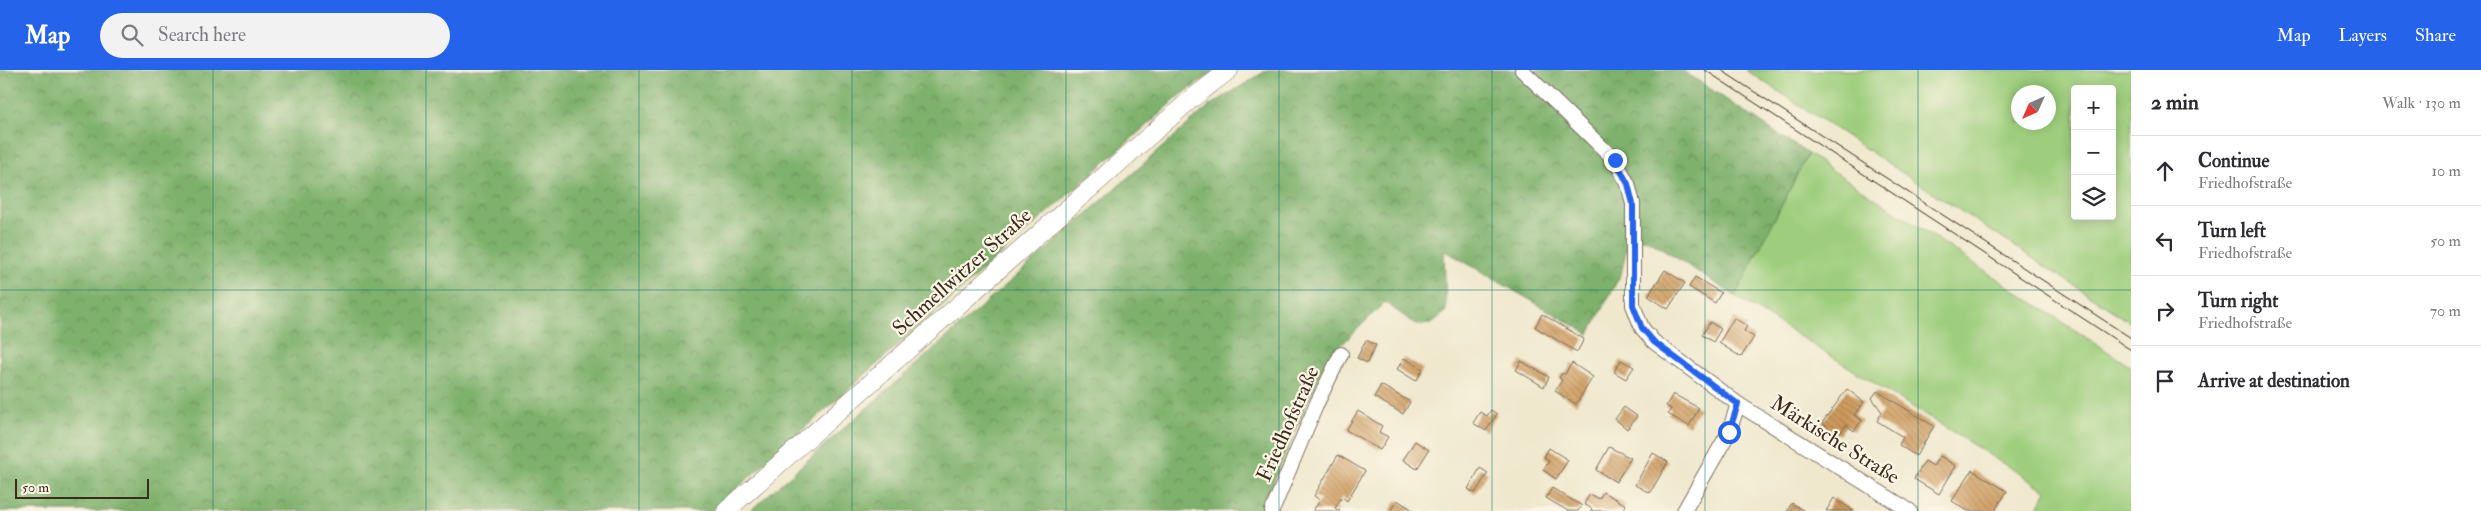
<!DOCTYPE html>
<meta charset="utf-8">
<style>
:root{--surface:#fff;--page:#f2f2f3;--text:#2b2b33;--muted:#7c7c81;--line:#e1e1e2;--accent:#2563eb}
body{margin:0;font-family:"IM FELL Double Pica",serif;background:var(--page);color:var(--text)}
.controls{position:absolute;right:15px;top:15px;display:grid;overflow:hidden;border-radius:5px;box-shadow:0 2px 12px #0003}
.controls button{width:45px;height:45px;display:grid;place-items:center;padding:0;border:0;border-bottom:1px solid var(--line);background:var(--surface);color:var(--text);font:25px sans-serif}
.compass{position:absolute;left:2011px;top:15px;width:45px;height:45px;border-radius:50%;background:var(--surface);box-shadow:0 2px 12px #0003;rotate:225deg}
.scale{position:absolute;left:15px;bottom:12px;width:134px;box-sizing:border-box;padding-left:5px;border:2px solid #3b2a1e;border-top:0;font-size:14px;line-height:18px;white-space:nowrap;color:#3b2a1e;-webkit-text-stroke:4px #fcf5e5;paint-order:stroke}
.stop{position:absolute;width:15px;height:15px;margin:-11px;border:4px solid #2563eb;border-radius:50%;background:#fff}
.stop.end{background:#2563eb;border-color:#fff;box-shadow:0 1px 5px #0008}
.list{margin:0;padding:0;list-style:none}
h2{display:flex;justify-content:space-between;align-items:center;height:65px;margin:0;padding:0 20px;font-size:21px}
h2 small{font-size:16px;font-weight:400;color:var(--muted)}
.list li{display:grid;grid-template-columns:32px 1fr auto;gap:15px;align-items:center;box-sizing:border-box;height:70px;padding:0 20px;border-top:1px solid var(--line)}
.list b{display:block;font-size:19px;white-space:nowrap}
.list p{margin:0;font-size:16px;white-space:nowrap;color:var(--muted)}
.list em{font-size:16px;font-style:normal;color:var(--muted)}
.icon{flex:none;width:28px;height:28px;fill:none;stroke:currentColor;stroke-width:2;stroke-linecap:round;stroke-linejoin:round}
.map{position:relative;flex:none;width:2131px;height:441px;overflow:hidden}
header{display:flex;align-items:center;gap:30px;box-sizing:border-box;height:70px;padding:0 25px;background:var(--accent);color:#fff}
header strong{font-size:24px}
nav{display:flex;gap:28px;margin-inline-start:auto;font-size:18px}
.search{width:350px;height:45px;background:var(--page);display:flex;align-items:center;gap:12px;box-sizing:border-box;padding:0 18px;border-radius:28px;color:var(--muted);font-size:19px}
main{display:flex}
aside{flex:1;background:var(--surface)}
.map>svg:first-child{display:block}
.green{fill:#9ece7d;stroke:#6c7c4e;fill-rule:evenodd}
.forest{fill:url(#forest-crowns);stroke:#5c6e45}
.building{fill:url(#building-back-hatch)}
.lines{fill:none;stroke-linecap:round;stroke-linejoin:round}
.minor-casing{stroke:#7a6c5b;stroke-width:16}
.tertiary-casing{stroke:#7a6c5b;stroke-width:19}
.minor{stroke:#fff;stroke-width:14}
.tertiary{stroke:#fff;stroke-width:18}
.tram{stroke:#3b2a1e;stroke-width:1}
.route{stroke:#2563eb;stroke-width:6}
.grid{fill:none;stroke:#0f766e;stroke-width:1;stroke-opacity:0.55}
.labels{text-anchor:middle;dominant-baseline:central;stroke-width:4.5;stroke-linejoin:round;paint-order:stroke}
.street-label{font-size:21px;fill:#3b2a1e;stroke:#fcf5e5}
</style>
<header>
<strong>Map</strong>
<div class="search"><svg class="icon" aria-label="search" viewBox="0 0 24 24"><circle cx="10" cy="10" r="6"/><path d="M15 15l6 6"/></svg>Search here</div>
<nav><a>Map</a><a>Layers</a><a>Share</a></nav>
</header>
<main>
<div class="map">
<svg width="2131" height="441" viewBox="0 0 2131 441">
<defs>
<pattern id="forest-crowns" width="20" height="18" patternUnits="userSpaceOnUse" patternTransform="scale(1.25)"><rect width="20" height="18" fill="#7eb16c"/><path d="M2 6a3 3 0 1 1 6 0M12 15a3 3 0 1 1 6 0" fill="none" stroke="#689058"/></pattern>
<pattern id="building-back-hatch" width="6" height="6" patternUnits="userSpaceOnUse" patternTransform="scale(1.25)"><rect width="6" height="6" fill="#ce9a5c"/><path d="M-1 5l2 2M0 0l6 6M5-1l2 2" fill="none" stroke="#a87e4b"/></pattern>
</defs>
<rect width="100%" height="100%" fill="#fcf5e5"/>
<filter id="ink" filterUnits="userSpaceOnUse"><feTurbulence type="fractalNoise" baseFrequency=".02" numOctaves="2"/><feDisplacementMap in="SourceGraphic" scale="10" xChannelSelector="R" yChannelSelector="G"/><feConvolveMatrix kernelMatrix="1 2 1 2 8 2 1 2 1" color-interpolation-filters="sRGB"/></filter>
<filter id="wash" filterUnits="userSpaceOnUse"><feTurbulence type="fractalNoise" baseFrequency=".0096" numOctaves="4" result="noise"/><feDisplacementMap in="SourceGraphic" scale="20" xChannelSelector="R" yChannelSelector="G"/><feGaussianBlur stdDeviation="1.12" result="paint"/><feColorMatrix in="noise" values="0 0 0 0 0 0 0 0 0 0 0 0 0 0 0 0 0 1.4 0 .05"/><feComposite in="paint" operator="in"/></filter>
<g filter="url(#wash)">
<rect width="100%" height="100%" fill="#efe8cd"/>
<!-- green -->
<g class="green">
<path d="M1746,0H2131V253ZM2075,19H2112V146H2075ZM2018,22H2048V52H2018Z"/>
<polygon points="1808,84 2131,297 2131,441 2036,441 2047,421 1735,226"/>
</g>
<!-- forest -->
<g class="forest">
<polygon points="0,0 1218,0 1182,24 711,441 0,441"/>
<polygon points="1267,0 1682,0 1808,84 1735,226 1649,170 1629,168 1621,204 1589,264 1444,180 1446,241 1431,254 1416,255 1385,232 1326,290 1261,441 750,441 1209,36"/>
</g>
<g id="blocks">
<!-- building -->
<g class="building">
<polygon points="1665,200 1685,213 1668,239 1648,226"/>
<polygon points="1695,207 1721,223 1715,233 1689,217"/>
<polygon points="1542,244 1584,269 1577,282 1535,257"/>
<polygon points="1734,248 1747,256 1744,261 1754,267 1741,287 1719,273"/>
<polygon points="1710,252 1721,259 1713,272 1702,265"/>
<polygon points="1366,270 1376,275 1367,293 1357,288"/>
<polygon points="1404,288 1423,299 1416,311 1397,299"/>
<polygon points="1621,290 1634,297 1626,309 1614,302"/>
<polygon points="1521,291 1549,307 1544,317 1516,300"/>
<polygon points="1572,293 1593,307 1576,334 1555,321 1562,310 1559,308 1562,303 1565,304"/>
<polygon points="1381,315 1410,332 1403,344 1374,327"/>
<polygon points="1847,319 1864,332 1854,345 1862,350 1854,361 1846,355 1839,365 1822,353"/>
<polygon points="1877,321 1934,356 1916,386 1899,375 1903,367 1877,351 1882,342 1872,328"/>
<polygon points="1673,324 1699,338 1689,356 1668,344 1671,339 1666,336"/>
<polygon points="1624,337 1637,346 1627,359 1615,349"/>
<polygon points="1491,340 1497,344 1486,361 1473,353 1480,342 1487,346"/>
<polygon points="1358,341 1382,356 1379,362 1388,367 1380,380 1346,360"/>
<polygon points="1415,371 1429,380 1417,399 1403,390"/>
<polygon points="1609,377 1631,388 1616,412 1596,400"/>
<polygon points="1549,378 1568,390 1556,409 1543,400 1549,391 1544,387"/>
<polygon points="1653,383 1668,392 1650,423 1635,415"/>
<polygon points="1338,385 1365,401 1347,431 1342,427 1335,438 1340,441 1313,441 1320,430 1314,426"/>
<polygon points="1940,386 1956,396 1939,424 1914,409 1925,391 1933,396"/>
<polygon points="1480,398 1488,403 1475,423 1468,419"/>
<polygon points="1972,400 2007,421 1995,441 1968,441 1952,431"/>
<polygon points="1552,418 1582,436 1578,441 1568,441 1546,428"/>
<polygon points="1603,422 1626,435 1622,441 1591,441 1592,439 1584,434 1590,424 1599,429"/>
<polygon points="1834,428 1854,441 1826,441"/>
<polygon points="1397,430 1413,440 1412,441 1390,441"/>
<polygon points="1792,433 1804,441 1787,441"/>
</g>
</g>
</g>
<g filter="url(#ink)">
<use href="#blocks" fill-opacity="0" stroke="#7a6c5b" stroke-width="1"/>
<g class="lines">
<!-- minor casing -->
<g class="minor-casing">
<g id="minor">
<polyline points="1522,0 1615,90 1628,114 1633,134 1633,235 1642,258 1654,272 1738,334 1729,362 1684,441"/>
<polyline points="1738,334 1910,441"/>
<polyline points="1272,441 1317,333 1341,284"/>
</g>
</g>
<!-- tertiary casing -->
<g class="tertiary-casing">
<polyline id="tertiary" points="726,441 1190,30 1229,0"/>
</g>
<!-- minor -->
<use href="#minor" class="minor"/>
<!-- tertiary -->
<use href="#tertiary" class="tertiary"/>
<!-- tram -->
<g class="tram">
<polyline points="1705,0 2131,280"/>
<polyline points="1721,0 2131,268"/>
</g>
</g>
</g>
<g class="lines" filter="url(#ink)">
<!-- route -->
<polyline class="route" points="1615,90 1628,114 1633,134 1633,235 1642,258 1654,272 1738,334 1729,362"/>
</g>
<!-- grid -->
<path class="grid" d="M213,0V441M426,0V441M639,0V441M852,0V441M1066,0V441M1279,0V441M1492,0V441M1705,0V441M1918,0V441M0,220H2131"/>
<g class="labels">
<!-- street labels -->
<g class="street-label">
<text transform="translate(962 202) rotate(-42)">Schmellwitzer Straße</text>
<text transform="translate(1288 354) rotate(-66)">Friedhofstraße</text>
<text transform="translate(1835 370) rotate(32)">Märkische Straße</text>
</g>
</g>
</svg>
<div class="controls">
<button>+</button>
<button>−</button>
<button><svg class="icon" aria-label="layers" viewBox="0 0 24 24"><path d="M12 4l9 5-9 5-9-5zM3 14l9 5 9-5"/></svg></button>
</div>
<svg class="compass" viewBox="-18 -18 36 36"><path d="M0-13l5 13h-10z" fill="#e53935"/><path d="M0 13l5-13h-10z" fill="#7c7c81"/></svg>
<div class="scale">50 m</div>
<div class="stop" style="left:1729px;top:362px"></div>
<div class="stop end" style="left:1615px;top:90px"></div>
</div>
<aside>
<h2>2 min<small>Walk · 130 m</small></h2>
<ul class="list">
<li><svg class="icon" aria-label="ahead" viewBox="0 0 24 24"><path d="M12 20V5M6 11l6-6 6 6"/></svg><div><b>Continue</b><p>Friedhofstraße</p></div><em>10 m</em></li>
<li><svg class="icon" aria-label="left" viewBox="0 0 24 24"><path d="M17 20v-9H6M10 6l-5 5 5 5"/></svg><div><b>Turn left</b><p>Friedhofstraße</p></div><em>50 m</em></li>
<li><svg class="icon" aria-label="right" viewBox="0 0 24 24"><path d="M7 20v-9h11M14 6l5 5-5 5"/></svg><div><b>Turn right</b><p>Friedhofstraße</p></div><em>70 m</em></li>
<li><svg class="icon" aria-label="arrive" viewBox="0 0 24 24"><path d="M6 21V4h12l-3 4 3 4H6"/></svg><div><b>Arrive at destination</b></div></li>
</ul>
</aside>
</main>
